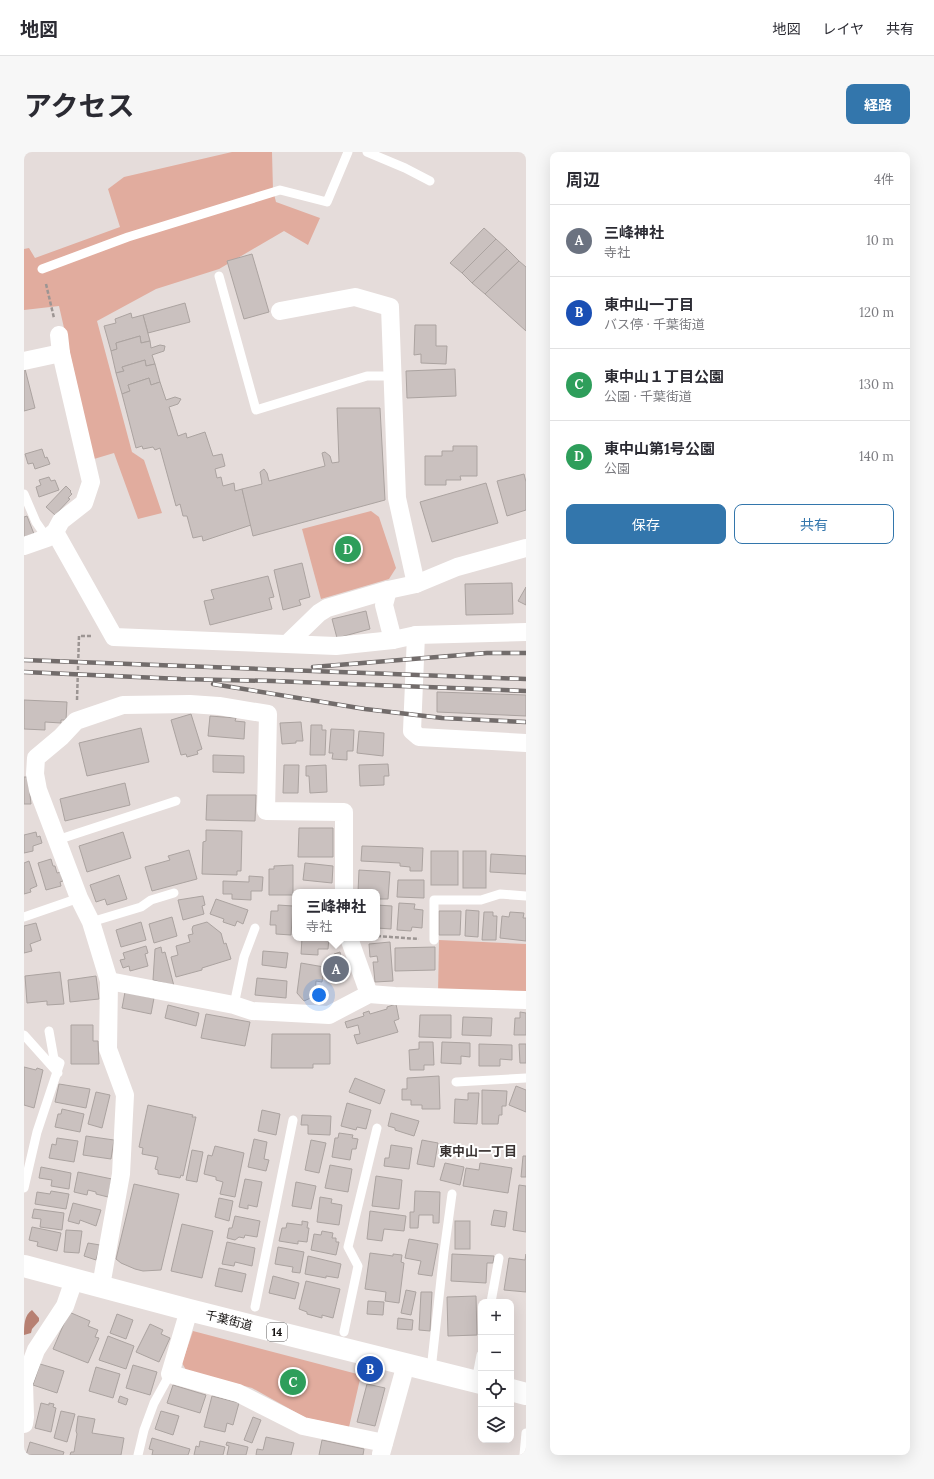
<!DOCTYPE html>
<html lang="ja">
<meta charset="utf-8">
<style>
:root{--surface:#fff;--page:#f7f7f7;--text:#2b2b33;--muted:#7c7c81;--line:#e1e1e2;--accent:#3376ac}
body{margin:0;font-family:Lora,"Noto Sans JP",serif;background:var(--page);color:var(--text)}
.controls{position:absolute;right:12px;bottom:12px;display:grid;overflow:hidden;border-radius:8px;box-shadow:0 4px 16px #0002}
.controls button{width:36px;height:36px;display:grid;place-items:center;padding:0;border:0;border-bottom:1px solid var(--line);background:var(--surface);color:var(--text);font:20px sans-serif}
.you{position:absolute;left:295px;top:843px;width:14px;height:14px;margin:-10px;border:3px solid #fff;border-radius:50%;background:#1a73e8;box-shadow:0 0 0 6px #1a73e833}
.badge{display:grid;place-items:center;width:26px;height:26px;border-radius:50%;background:var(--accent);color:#fff;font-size:13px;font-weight:700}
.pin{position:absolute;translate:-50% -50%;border:2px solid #fff;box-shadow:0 1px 4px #0006}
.popup{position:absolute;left:268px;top:737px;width:88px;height:52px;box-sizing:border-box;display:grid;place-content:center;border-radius:8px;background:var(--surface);filter:drop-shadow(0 1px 3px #0005);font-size:13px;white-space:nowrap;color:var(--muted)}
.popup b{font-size:15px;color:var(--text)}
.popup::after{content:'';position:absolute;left:50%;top:100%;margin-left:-8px;border:8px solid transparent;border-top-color:var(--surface)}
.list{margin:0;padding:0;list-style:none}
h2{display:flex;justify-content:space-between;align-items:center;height:52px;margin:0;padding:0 16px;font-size:17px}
h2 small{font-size:13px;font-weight:400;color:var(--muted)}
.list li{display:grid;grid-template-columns:26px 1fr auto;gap:12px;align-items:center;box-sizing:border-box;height:72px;padding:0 16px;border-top:1px solid var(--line)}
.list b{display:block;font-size:15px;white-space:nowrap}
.list p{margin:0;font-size:13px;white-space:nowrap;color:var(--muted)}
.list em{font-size:13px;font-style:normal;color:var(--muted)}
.actions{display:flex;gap:8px;padding:12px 16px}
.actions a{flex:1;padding:9px 0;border:1px solid var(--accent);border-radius:8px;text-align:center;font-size:14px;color:var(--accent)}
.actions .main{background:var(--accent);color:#fff}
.icon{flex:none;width:22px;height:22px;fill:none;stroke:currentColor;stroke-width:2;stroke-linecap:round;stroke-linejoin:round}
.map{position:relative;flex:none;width:502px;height:1303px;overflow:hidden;border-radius:8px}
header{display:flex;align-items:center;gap:24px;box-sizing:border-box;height:56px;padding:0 20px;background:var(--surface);border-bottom:1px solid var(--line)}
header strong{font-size:19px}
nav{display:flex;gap:22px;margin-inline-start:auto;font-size:14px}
.intro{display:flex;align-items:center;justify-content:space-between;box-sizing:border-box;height:96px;padding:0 24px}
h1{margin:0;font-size:28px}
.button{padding:10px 18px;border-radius:8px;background:var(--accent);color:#fff;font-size:14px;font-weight:700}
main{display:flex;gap:24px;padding:0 24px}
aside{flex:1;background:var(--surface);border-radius:8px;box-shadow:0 4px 16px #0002}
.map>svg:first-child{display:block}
.green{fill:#e1ac9e}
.water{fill:#b78072}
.building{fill:#cac1bf;stroke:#aba3a0}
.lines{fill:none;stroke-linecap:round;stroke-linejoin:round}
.path{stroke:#9c9593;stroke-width:2.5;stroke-dasharray:4 2;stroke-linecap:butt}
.lane{stroke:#fff;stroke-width:9}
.street{stroke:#fff;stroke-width:18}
.highway{stroke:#fff;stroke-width:22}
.rail-casing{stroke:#726c6b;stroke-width:4.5}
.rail{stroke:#fff;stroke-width:3;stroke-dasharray:9;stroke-linecap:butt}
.labels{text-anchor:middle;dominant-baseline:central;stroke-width:4;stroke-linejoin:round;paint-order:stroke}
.shield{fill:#fff;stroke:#5b5958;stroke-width:1}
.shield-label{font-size:11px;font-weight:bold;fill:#151211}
.street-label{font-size:12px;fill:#151211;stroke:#fff}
.neighbourhood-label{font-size:13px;font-weight:bold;fill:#3a3332;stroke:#fff}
</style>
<header>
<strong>地図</strong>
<nav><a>地図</a><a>レイヤ</a><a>共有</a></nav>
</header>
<div class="intro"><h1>アクセス</h1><a class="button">経路</a></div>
<main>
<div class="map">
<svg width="502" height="1303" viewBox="0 0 502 1303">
<rect width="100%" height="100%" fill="#e5dcda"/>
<!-- green -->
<g class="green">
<polygon points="208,0 248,0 249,38 252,50 296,66 284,93 260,79 195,117 132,137 73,169 108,300 120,308 138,361 114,367 90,301 70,307 35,154 0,158 0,97 5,96 11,106 96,75 84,37 100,25"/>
<polygon points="347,359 355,365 372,416 365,427 297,447 278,377"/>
<polygon points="415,788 502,792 502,843 414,841"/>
<polygon points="169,1179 337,1223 325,1275 282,1266 228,1236 162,1218 158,1211"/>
</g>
<!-- water -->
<path class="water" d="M8,1158L15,1166V1169L8,1177L7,1181L0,1183C0,1174 0,1163 8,1158Z"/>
<!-- building -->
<g class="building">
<polygon points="460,76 472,87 438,121 426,111"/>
<polygon points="472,87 483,97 448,131 438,121"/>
<polygon points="483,97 495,109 461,142 448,131"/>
<polygon points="228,102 245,160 220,167 203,109"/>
<polygon points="495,109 502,115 502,179 461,142"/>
<polygon points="161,151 166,170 124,181 119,163"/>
<polygon points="107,161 108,166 119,163 126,189 117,191 116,184 92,191 93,197 87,199 80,174 92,171 91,167"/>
<polygon points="391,173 412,173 412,194 423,194 422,212 397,211 397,202 390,203"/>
<polygon points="116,184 117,191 126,189 127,196 136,193 141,194 140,199 128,203 131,212 122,214 121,208 98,215 100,219 92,221 87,199 93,197 92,191"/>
<polygon points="121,208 122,214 131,212 136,230 127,233 125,226 104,233 106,239 98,242 92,221 100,219 98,215"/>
<polygon points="0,213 11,256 0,259"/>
<polygon points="431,217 432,244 383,246 382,219"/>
<polygon points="125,226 127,233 136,230 142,248 151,245 157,247 154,252 145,255 154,284 162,281 163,286 181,280 189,304 198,302 201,314 191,317 193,326 197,325 199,334 210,331 211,339 218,337 227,373 179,389 178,384 169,386 163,364 159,364 156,352 152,354 136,296 131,298 129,295 119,297 118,294 112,296 98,242 106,239 104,233"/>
<polygon points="313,256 356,256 361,348 229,384 218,337 238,332 236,320 240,317 243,321 245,329 301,314 298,301 301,300 306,304 308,311 315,310"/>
<polygon points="429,294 453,294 453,324 436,324 437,328 422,328 422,333 401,333 401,304 418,304 418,299 429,299"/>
<polygon points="18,297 21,306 23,305 26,312 11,317 9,311 4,312 1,302"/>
<polygon points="500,322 502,330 502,358 483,364 473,329"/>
<polygon points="25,325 27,329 31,328 35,338 15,345 12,335 17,333 15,328"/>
<polygon points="462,331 474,371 408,390 396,350"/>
<polygon points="42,334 47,339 46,340 48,342 44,346 46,347 31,363 22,355"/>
<polygon points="3,364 10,382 0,385 0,365"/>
<polygon points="278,411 286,445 275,448 277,453 259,458 250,418"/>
<polygon points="244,424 250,445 245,446 248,457 186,473 180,449 190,447 187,438"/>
<polygon points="488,431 489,462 442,463 441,432"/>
<polygon points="502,435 502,453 494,449"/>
<polygon points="342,459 346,477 313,486 308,467"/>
<polygon points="413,540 502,543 502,564 413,560"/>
<polygon points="0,548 43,550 42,568 37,568 37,571 21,570 21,578 0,577"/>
<polygon points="167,562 178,597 173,599 174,602 163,605 162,602 157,603 147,568"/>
<polygon points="186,564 212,566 211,569 221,570 220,587 184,584"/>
<polygon points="277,570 279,589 272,589 272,591 258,592 256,571"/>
<polygon points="287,573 298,573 298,578 302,578 301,603 286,603"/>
<polygon points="117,576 125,610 63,624 55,591"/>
<polygon points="307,577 330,578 329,599 323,599 323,608 308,607 309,601 305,601"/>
<polygon points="335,579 360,581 359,604 333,601"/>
<polygon points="189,603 220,604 220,621 189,620"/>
<polygon points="364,612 365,624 360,624 360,633 336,634 335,613"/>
<polygon points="260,613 275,613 274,641 259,641"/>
<polygon points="302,613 303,640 286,641 285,624 282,624 282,614"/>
<polygon points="0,625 4,625 7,652 0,652"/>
<polygon points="101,631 106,653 41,669 36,647"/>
<polygon points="183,643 232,643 231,669 182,668"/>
<polygon points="275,676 309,676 309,705 274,705"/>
<polygon points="182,678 218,679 217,719 213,719 213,723 178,722 179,690 182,689"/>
<polygon points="12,680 13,685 16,684 18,691 9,694 9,699 0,701 0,683"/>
<polygon points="99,680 107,706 63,720 55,694"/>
<polygon points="338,694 399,696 398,719 386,719 386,715 376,714 376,711 337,709"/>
<polygon points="165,698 173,727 128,739 121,715 146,708 144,704"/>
<rect x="407" y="699" width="27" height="34"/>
<rect x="439" y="699" width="23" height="37"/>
<polygon points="467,702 502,704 502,722 466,720"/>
<polygon points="27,707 29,714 31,714 33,721 37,720 39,729 36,730 37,734 22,738 14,711"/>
<polygon points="5,709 13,734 6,737 7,740 0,742 0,711"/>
<polygon points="281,711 309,714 308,731 279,728"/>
<polygon points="269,713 269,743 245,743 245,717 250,717 250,714"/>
<polygon points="335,718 366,720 364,747 353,747 353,740 334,740"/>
<polygon points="95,723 103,747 83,753 81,747 72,750 66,733"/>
<polygon points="225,724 239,725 238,739 227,739 227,748 208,747 208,742 199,742 199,729 225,730"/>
<polygon points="374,728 400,728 400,746 373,745"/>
<polygon points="179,744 181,753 178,754 180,762 159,768 154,748"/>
<polygon points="192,747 224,758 219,772 213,769 211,774 199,770 200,767 186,762"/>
<polygon points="375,751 391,752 390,757 399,758 398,776 388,775 387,779 373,778"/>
<polygon points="254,753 269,754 267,783 252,782 252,773 246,773 247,759 254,759"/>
<polygon points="353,753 368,754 367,777 353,776"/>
<polygon points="442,758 455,759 454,785 441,784"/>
<polygon points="415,759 437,759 436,783 415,783"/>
<polygon points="460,760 469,760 469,764 473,764 472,788 458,788"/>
<polygon points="486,760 500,761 499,766 502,766 502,789 476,786 478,764 485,765"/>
<polygon points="148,765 153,784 130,791 125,772"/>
<polygon points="117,770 122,788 97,795 92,778"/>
<polygon points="183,770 197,781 200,792 202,791 207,807 178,816 178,818 152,825 147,805 154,803 152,794 166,790 164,783 169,782 168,777 169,774"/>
<polygon points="12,771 17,788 6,792 8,799 0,801 0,774"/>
<polygon points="278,786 305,786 304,797 294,797 294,803 277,802"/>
<polygon points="366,790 369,829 351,830 349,810 354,810 353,804 346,805 345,792"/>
<polygon points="122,794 124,801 121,802 124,814 106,819 105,814 99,816 96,808 101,807 99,801"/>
<polygon points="137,795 138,801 141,800 150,834 129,828 131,797"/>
<polygon points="411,795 411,818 371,819 371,796"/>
<polygon points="239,799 264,801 262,816 238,813"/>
<polygon points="316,800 318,809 312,810 310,802"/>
<polygon points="277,811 300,815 298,830 292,829 291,844 280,849 273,841"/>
<polygon points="36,820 40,852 23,853 23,849 3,851 1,824"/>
<polygon points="72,824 75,847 46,850 44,828"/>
<polygon points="233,826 263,829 262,846 231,843"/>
<polygon points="101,840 130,846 127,862 98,856"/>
<polygon points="372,852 375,867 370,869 374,880 333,892 330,883 336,882 334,873 323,876 321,870 340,864 339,861 345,859 346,862 363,857 363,855"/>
<polygon points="144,853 175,861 172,874 141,866"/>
<polygon points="496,860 502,861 502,883 490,883 491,866 496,866"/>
<polygon points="182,862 226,870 221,894 177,886"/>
<polygon points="396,863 427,863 427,886 395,885"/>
<polygon points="439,865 468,866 467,884 438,883"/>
<polygon points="47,873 69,873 69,889 74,889 75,912 47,912"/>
<polygon points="248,882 306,882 306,912 289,912 289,916 247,916"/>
<polygon points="395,890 409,890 410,913 400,913 400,918 386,918 385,898 395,897"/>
<polygon points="418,890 446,891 446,905 437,904 437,912 417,911"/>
<polygon points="455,892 488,893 488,908 476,907 476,914 455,914"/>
<polygon points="495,892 502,892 502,911 496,911"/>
<polygon points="0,915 12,918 13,916 19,918 10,956 0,953"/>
<polygon points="415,924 416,957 398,957 398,953 387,953 387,948 378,948 378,937 383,937 383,926"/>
<polygon points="331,926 361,938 356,952 325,940"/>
<polygon points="35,932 66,937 62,956 31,950"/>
<polygon points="492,934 502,938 502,960 485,953"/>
<polygon points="458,938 483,939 482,954 478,954 478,963 475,963 474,972 458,972"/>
<polygon points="72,940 86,943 78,976 64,972"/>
<polygon points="444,941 455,941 453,972 430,971 431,947 444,948"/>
<polygon points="323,951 347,958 342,977 333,975 332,978 317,974"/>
<polygon points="124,953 169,963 168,965 172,965 159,1024 157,1023 156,1026 134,1022 134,1018 131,1017 134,1005 118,1002 119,996 115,995"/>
<polygon points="38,957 60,962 56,980 31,975 34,962 37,962"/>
<polygon points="238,958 256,962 252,983 234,979"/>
<polygon points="367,961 395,969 390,984 371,978 371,976 364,974"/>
<polygon points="278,963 307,964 306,983 284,982 284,973 277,973"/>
<polygon points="315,981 329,983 328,986 334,987 332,997 328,997 326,1008 308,1005 311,986 314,986"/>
<polygon points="62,984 90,988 87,1007 59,1003"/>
<polygon points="33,986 54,989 50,1010 25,1006 28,992 32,993"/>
<polygon points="230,987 243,990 240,1007 245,1008 242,1019 224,1015"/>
<polygon points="287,988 302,991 295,1021 281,1018"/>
<polygon points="398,988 414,991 410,1015 393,1012"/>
<polygon points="367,993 388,996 385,1017 360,1014 361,1006 365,1006"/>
<polygon points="191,994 220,1001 211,1045 196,1042 199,1030 192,1028 192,1025 180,1022 184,1003 188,1004"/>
<polygon points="168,998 179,1000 173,1030 162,1028"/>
<polygon points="499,1004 502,1004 502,1025 497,1025"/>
<polygon points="421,1011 440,1015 436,1033 416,1028"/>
<polygon points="456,1011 488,1016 484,1041 439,1034 442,1016 455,1018"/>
<polygon points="306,1013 328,1017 324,1040 301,1036"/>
<polygon points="17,1015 47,1021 45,1037 27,1034 28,1028 15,1026"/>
<polygon points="54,1020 88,1027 84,1045 72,1042 72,1040 64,1038 63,1043 50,1040"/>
<polygon points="352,1024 378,1028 375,1057 348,1054"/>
<polygon points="221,1027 238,1030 233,1055 224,1053 224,1057 215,1055"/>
<polygon points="272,1030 292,1034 287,1057 268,1054"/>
<polygon points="110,1032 155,1042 137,1118 119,1119 111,1117 97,1111 92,1107"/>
<polygon points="495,1033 502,1034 502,1080 489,1078"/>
<polygon points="27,1039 45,1042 42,1057 11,1052 13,1040 26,1042"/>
<polygon points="391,1039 416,1040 415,1071 409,1071 409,1063 395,1063 394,1076 386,1076 386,1060 390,1060"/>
<polygon points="296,1045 308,1047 307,1051 318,1053 315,1073 293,1070"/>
<polygon points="195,1046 209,1049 205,1069 191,1065"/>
<polygon points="49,1051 77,1058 72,1074 56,1068 55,1072 44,1069"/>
<polygon points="10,1057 40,1061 38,1078 16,1075 17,1067 8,1066"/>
<polygon points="470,1058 483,1060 481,1075 467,1073"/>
<polygon points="346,1059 382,1064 380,1079 360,1077 358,1089 343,1087"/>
<polygon points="211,1064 236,1069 233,1085 221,1083 220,1086 215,1085 211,1088 203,1086 205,1076 208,1076"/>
<polygon points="278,1069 284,1070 283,1076 285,1076 283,1090 274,1089 274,1092 255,1089 258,1076 262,1076 263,1071 278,1073"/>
<rect x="431" y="1069" width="15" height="28"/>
<polygon points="158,1072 189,1079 178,1126 147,1119"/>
<polygon points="8,1075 37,1081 33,1099 13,1094 14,1090 5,1088"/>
<polygon points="42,1078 58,1079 55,1101 40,1100"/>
<polygon points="298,1079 309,1081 308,1086 312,1086 312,1090 315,1090 312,1103 287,1098 290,1082 297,1083"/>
<polygon points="385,1087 414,1092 408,1124 394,1122 397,1109 381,1106"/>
<polygon points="203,1090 231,1096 228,1114 211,1110 210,1114 198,1112"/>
<polygon points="64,1091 76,1093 72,1108 60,1104"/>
<polygon points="254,1095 280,1100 276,1121 268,1120 269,1115 251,1112"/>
<polygon points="346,1101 369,1104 369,1102 378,1103 377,1110 380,1111 375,1151 361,1149 362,1140 341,1137"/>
<polygon points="428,1102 470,1104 469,1111 463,1111 462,1131 427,1129"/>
<polygon points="502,1102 502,1140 480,1138 485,1106 501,1108"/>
<polygon points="284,1104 317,1112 314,1126 302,1124 302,1126 281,1122"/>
<polygon points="195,1116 222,1122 218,1140 191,1134"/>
<polygon points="249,1124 275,1131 271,1147 245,1141"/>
<polygon points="282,1129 316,1137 309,1166 298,1163 298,1166 283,1162 283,1160 275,1157"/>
<polygon points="382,1138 392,1140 387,1163 377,1161"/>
<polygon points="397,1140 408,1140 406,1179 395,1178"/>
<polygon points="452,1144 453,1183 424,1184 423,1145"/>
<polygon points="344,1149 360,1150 359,1163 343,1162"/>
<polygon points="45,1160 66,1169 64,1174 74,1178 71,1185 75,1186 64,1211 29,1197"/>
<polygon points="93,1162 109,1168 102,1187 86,1181"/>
<polygon points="374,1166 389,1168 388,1178 373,1177"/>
<polygon points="126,1172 139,1178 137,1182 146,1186 135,1210 112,1200"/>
<polygon points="84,1184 110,1194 102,1217 75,1208"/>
<polygon points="16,1212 40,1219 33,1241 9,1233"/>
<polygon points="109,1213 133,1220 126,1243 102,1236"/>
<polygon points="72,1215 96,1222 89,1246 65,1239"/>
<polygon points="343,1232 361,1236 351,1274 333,1270"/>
<polygon points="149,1233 182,1243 176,1261 143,1251"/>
<polygon points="96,1244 104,1247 102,1253 94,1250"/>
<polygon points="188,1244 215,1251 209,1273 203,1271 201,1280 180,1275"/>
<polygon points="17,1251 25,1253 25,1251 30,1252 29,1255 32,1256 27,1280 11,1276"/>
<polygon points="37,1259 51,1262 43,1290 30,1286"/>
<polygon points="137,1259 155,1264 149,1283 131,1277"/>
<polygon points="54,1264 71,1267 68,1281 100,1286 97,1303 46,1303 47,1300 50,1300 53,1282 52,1279"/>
<polygon points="229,1265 237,1268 228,1291 220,1288"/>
<polygon points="242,1285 270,1291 267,1303 232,1303 233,1297 239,1298"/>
<polygon points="128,1286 166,1297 164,1303 128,1303 129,1298 125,1297"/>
<polygon points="298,1288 340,1297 339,1303 295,1303"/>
<polygon points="176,1289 201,1295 199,1303 170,1303 172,1294 175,1295"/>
<polygon points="6,1290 40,1300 39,1303 2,1303"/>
<polygon points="203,1290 224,1295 222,1303 203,1303 205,1294 202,1293"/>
</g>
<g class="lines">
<!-- path -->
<g class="path">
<polyline points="22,132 30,166"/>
<polyline points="53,548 55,484 67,484"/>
<polyline points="353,784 395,787"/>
</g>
<!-- lane -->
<g class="lane">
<polyline points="343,0 381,16 406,29"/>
<polyline points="18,117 104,85 256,38 303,50 324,0"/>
<polyline points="195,124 232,258 343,224 369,224"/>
<polyline points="0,342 12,370 23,386"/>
<polyline points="33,688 152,649"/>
<polyline points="0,765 55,746"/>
<polyline points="67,770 117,755 127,748 150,741"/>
<polyline points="410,788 410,748 457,748 476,742 502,744"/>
<polyline points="210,853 220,805 231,776"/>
<polyline points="0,883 34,921"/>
<polyline points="432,930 502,926"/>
<polyline points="0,1036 13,980 36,911 30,907 25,879"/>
<polyline points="467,1150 475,1106"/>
<polyline points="231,1155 269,968"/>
<polyline points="320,1180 334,1114 324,1095 353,976"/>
<polyline points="407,1218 420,1100 428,1042"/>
<polyline points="452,1229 457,1203"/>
<polyline points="114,1303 120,1278 130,1251 146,1222"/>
<polyline points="500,1303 502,1281"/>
</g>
<!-- street -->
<g class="street">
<polyline points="256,159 331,145 366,155 373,346 392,432"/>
<polyline points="0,209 37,201"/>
<polyline points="31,380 90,485 312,494 369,488 392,483 502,480"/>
<polyline points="0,394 23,386 31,380 37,369 60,351 67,330 37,201 35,183"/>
<polyline points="364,438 360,453 369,488"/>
<polyline points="392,483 388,579 395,585 502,591"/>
<polyline points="263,492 295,461 303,456 364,438 392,432 433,415 502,396"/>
<polyline points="325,786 345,842"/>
<polyline points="85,829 210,853 228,859 305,863 345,842 371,844 502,848"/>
<polyline points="77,1134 97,1022 101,943 84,897 85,829 67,770 55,746 14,638 11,622 12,606 37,585 52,569 99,553 166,552 195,554 244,562 242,659 320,660 320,740"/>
<polyline points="165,1158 146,1222 214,1241 279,1274 360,1291"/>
<polyline points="0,1272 1,1265 0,1230 12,1198 41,1154 50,1128"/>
<polyline points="357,1302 382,1212"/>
</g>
<!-- highway -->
<g class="highway">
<polyline points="0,1114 165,1158 457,1231"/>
<polyline points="487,1238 502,1242"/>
</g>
<!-- rail casing -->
<g class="rail-casing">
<g id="rail">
<polyline points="0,508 502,527"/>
<polyline points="289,515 463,501 502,501"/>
<polyline points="0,520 157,527 249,529 502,539"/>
<polyline points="189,532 341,557 418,566 502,570"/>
</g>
</g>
<!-- rail -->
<use href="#rail" class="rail"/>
</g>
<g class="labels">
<!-- shield labels -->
<rect class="shield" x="243" y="1171" width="20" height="18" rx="3"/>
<g class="shield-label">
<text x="253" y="1180">14</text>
</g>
<!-- street labels -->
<g class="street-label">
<text transform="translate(205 1168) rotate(14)">千葉街道</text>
</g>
<!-- neighbourhood labels -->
<g class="neighbourhood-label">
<text x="454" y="999">東中山一丁目</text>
</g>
</g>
</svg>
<div class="controls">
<button>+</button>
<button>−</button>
<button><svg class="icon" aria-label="locate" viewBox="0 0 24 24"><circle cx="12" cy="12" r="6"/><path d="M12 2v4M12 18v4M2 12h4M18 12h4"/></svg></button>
<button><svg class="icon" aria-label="layers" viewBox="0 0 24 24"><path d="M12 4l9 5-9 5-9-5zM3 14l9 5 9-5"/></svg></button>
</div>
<div class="you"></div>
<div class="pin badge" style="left:312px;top:817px;background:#6b7280">A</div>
<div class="popup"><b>三峰神社</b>寺社</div>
<div class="pin badge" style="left:346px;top:1217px;background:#1a4fb4">B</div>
<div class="pin badge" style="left:269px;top:1230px;background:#2e9e5b">C</div>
<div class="pin badge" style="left:324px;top:397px;background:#2e9e5b">D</div>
</div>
<aside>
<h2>周辺<small>4件</small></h2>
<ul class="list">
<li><span class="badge" style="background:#6b7280">A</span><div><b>三峰神社</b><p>寺社</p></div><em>10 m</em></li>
<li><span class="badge" style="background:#1a4fb4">B</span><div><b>東中山一丁目</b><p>バス停 · 千葉街道</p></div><em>120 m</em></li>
<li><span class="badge" style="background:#2e9e5b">C</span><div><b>東中山１丁目公園</b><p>公園 · 千葉街道</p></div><em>130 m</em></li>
<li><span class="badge" style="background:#2e9e5b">D</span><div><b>東中山第1号公園</b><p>公園</p></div><em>140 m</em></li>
</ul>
<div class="actions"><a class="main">保存</a><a>共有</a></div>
</aside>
</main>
